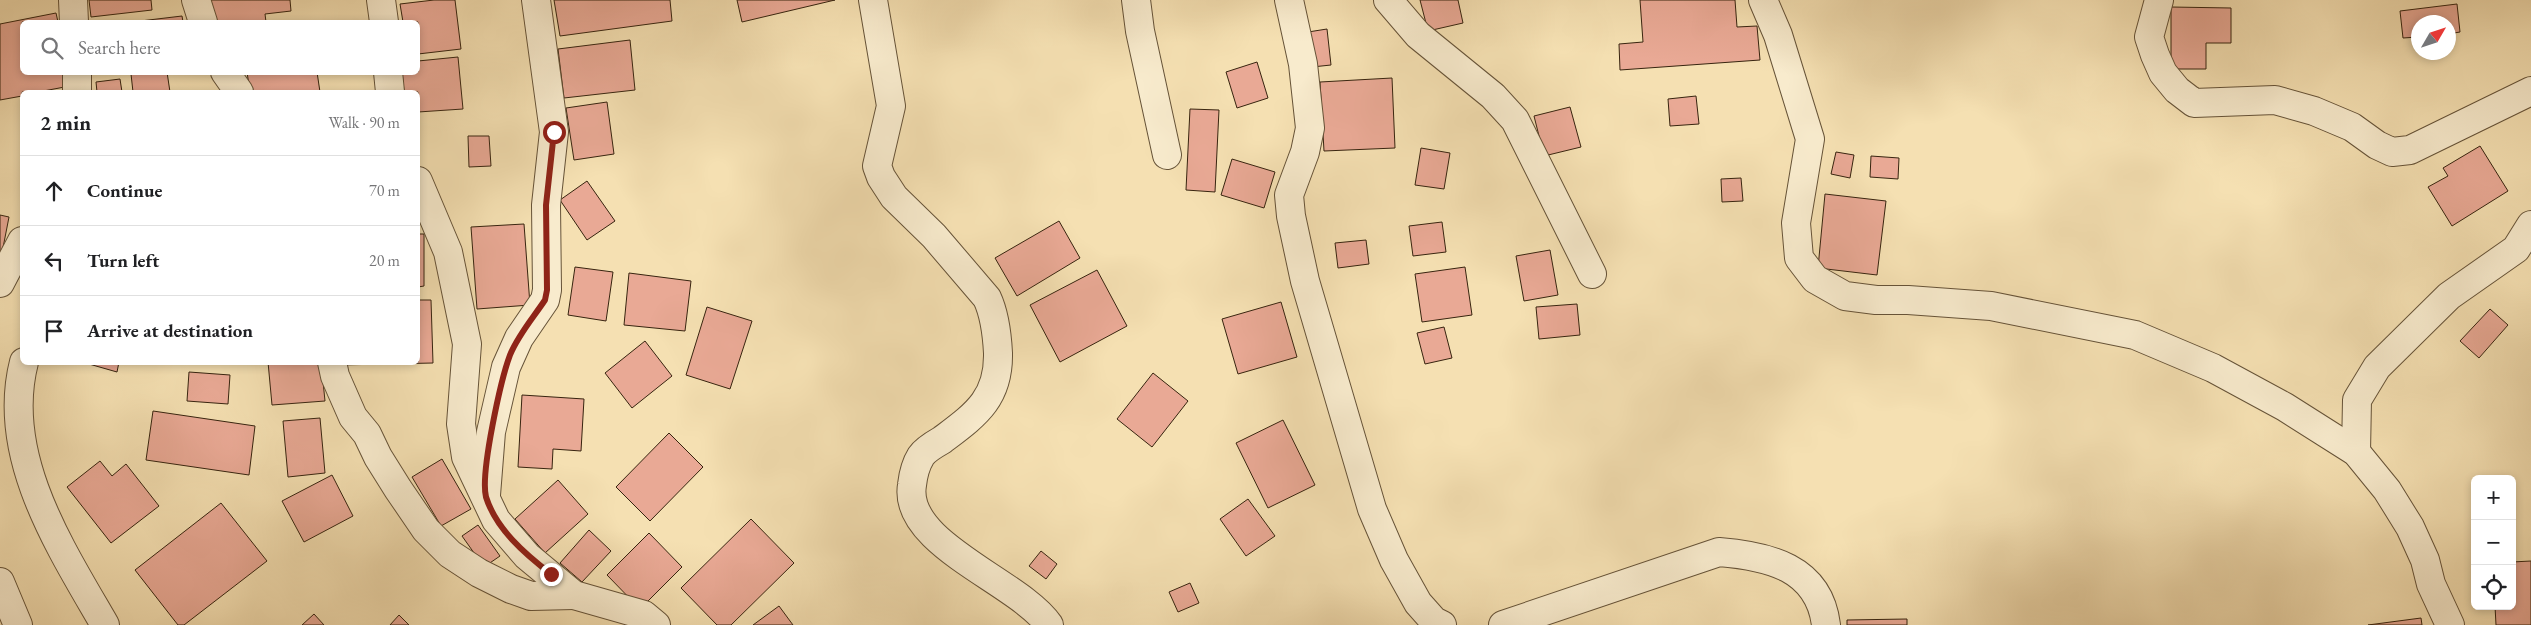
<!DOCTYPE html>
<meta charset="utf-8">
<style>
:root{--surface:#fff;--page:#f2f2f2;--text:#202124;--muted:#757577;--line:#e0e0e0}
body{margin:0;font-family:"EB Garamond",serif;background:var(--page);color:var(--text)}
.controls{position:absolute;right:15px;bottom:15px;display:grid;overflow:hidden;border-radius:8px;box-shadow:0 2px 8px #0003}
.controls button{width:45px;height:45px;display:grid;place-items:center;padding:0;border:0;border-bottom:1px solid var(--line);background:var(--surface);color:var(--text);font:25px sans-serif}
.compass{position:absolute;left:2411px;top:15px;width:45px;height:45px;border-radius:50%;background:var(--surface);box-shadow:0 2px 8px #0003;rotate:51deg}
.stop{position:absolute;width:15px;height:15px;margin:-11px;border:4px solid #8f2418;border-radius:50%;background:#fff}
.stop.end{background:#8f2418;border-color:#fff;box-shadow:0 1px 5px #0008}
.list{margin:0;padding:0;list-style:none}
h2{display:flex;justify-content:space-between;align-items:center;height:65px;margin:0;padding:0 20px;font-size:21px}
h2 small{font-size:16px;font-weight:400;color:var(--muted)}
.list li{display:grid;grid-template-columns:32px 1fr auto;gap:15px;align-items:center;box-sizing:border-box;height:70px;padding:0 20px;border-top:1px solid var(--line)}
.list b{display:block;font-size:19px;white-space:nowrap}
.list em{font-size:16px;font-style:normal;color:var(--muted)}
.icon{flex:none;width:28px;height:28px;fill:none;stroke:currentColor;stroke-width:2;stroke-linecap:round;stroke-linejoin:round}
.map{position:relative;flex:none;width:2531px;height:625px;overflow:hidden}
.search{position:absolute;background:var(--surface);box-shadow:0 2px 8px #0003;left:20px;top:20px;width:400px;height:55px;display:flex;align-items:center;gap:12px;box-sizing:border-box;padding:0 18px;border-radius:8px;color:var(--muted);font-size:19px}
.panel{position:absolute;background:var(--surface);box-shadow:0 2px 8px #0003;left:20px;top:90px;width:400px;height:275px;border-radius:8px}
.map>svg:first-child{display:block}
.building{fill:#e9a995;stroke:#37240f}
.lines{fill:none;stroke-linecap:round;stroke-linejoin:round}
.minor-casing{stroke:#665338;stroke-width:30}
.minor{stroke:#f8ebcd;stroke-width:28}
.route{stroke:#8f2418;stroke-width:6}
</style>
<div class="map">
<svg width="2531" height="625" viewBox="0 0 2531 625">
<rect width="100%" height="100%" fill="#f5e0b2"/>
<filter id="stains"><feTurbulence type="fractalNoise" baseFrequency=".004" numOctaves="4"/><feColorMatrix values="0 0 0 0 .2 0 0 0 0 .09 0 0 0 0 .02 0 0 0 .5 -.17"/></filter>
<radialGradient id="worn" r=".72"><stop offset=".6" stop-color="#630" stop-opacity="0"/><stop offset="1" stop-color="#630" stop-opacity=".3"/></radialGradient>
<!-- building -->
<g class="building">
<polygon points="89,0 151,0 152,10 91,17"/>
<polygon points="211,0 290,0 291,11 265,14 266,22 214,22"/>
<polygon points="434,0 455,0 461,49 418,54 418,22 403,22 400,4"/>
<polygon points="554,0 670,0 672,21 560,36"/>
<polygon points="737,0 835,0 742,22"/>
<polygon points="1420,0 1458,0 1463,23 1428,31"/>
<polygon points="1640,0 1735,0 1737,27 1757,26 1760,60 1620,70 1619,44 1643,42"/>
<polygon points="2457,4 2460,32 2448,34 2448,22 2418,22 2418,37 2403,38 2400,11"/>
<polygon points="2171,7 2231,8 2231,43 2206,43 2206,69 2171,69"/>
<polygon points="56,13 58,22 22,22 22,72 68,72 70,86 38,92 22,92 22,96 0,100 0,24"/>
<polygon points="182,16 183,22 132,22"/>
<polygon points="1327,29 1331,65 1312,67 1308,32"/>
<polygon points="630,40 635,90 564,98 558,49"/>
<polygon points="458,57 463,109 418,112 418,92 404,92 402,72 418,72 418,61"/>
<polygon points="1257,62 1268,98 1237,108 1226,72"/>
<polygon points="144,72 167,72 170,92 133,92 131,74"/>
<polygon points="247,72 317,72 320,92 250,92"/>
<polygon points="1392,78 1395,148 1324,151 1320,82"/>
<polygon points="120,79 122,92 97,92 96,82"/>
<polygon points="1696,96 1699,124 1670,126 1668,99"/>
<polygon points="607,102 614,154 574,160 566,108"/>
<polygon points="1570,107 1581,147 1544,156 1534,116"/>
<polygon points="1190,109 1219,110 1215,192 1186,190"/>
<polygon points="468,136 489,136 491,166 469,167"/>
<polygon points="2480,146 2508,191 2452,226 2428,187 2448,176 2443,168"/>
<polygon points="1421,148 1450,153 1444,189 1415,185"/>
<polygon points="1836,152 1854,155 1850,178 1831,174"/>
<polygon points="1871,156 1899,158 1898,179 1870,177"/>
<polygon points="1232,159 1275,172 1264,208 1221,195"/>
<polygon points="1741,178 1743,201 1722,202 1721,179"/>
<polygon points="587,181 615,221 587,240 560,200"/>
<polygon points="1825,194 1886,201 1877,275 1818,268"/>
<polygon points="0,215 9,217 1,258 0,258"/>
<polygon points="1059,221 1080,258 1017,296 995,258"/>
<polygon points="1442,222 1446,252 1413,256 1409,226"/>
<polygon points="524,224 530,305 477,309 471,227"/>
<polygon points="418,234 424,234 424,286 418,287"/>
<polygon points="1366,240 1369,264 1338,268 1335,243"/>
<polygon points="1550,250 1558,295 1524,301 1516,256"/>
<polygon points="575,267 613,272 606,321 568,315"/>
<polygon points="1465,267 1472,315 1422,322 1415,274"/>
<polygon points="1097,270 1127,326 1060,362 1030,305"/>
<polygon points="629,273 691,281 685,331 624,325"/>
<polygon points="418,300 431,300 433,363 338,365 338,362 418,362"/>
<polygon points="1281,302 1297,357 1238,374 1222,319"/>
<polygon points="1577,304 1580,335 1539,339 1536,307"/>
<polygon points="707,307 752,321 730,389 686,375"/>
<polygon points="2490,309 2508,325 2479,358 2460,341"/>
<polygon points="1444,327 1452,358 1425,364 1417,333"/>
<polygon points="645,341 672,376 632,408 605,373"/>
<polygon points="82,362 119,362 117,372"/>
<polygon points="268,362 321,362 325,401 272,405"/>
<polygon points="189,372 230,375 228,404 187,401"/>
<polygon points="1153,373 1188,401 1152,447 1117,419"/>
<polygon points="522,395 584,399 581,451 553,449 552,469 518,467"/>
<polygon points="153,411 255,426 249,475 146,460"/>
<polygon points="320,418 325,473 288,477 283,421"/>
<polygon points="1283,420 1315,485 1268,508 1236,443"/>
<polygon points="669,433 703,467 650,521 616,487"/>
<polygon points="442,459 471,509 441,526 412,477"/>
<polygon points="100,461 112,476 126,464 159,506 111,543 67,487"/>
<polygon points="332,475 353,516 304,542 282,501"/>
<polygon points="558,480 588,514 545,553 515,519"/>
<polygon points="1248,499 1275,536 1246,556 1220,519"/>
<polygon points="221,503 267,561 184,625 178,625 135,570"/>
<polygon points="751,519 794,563 731,625 717,625 681,588"/>
<polygon points="478,525 500,556 484,567 462,536"/>
<polygon points="589,530 611,551 582,582 560,563"/>
<polygon points="649,533 682,567 640,609 607,575"/>
<polygon points="1041,551 1057,564 1046,579 1029,566"/>
<polygon points="2531,561 2531,625 2496,625 2495,606 2512,606 2512,562"/>
<polygon points="1190,583 1199,603 1178,612 1169,592"/>
<polygon points="779,606 793,625 753,625"/>
<polygon points="314,614 324,625 302,625"/>
<polygon points="399,615 409,625 390,625"/>
<polygon points="2421,618 2422,625 2368,625"/>
<polygon points="1907,619 1907,625 1847,625 1847,620"/>
</g>
<g class="lines">
<!-- minor casing -->
<g class="minor-casing">
<g id="minor">
<polyline points="73,0 74,22"/>
<polyline points="196,0 203,22"/>
<polyline points="381,0 384,22"/>
<path d="M873,0L891,106L877,166L881,177L894,197L934,236L987,298C995,315 997,334 998,353C999,399 975,415 942,440C935,444 925,450 921,456C916,464 913,476 912,485C902,544 1020,582 1049,625"/>
<polyline points="1136,0 1140,31 1167,155"/>
<polyline points="1289,0 1303,64 1310,128 1305,152 1289,195 1291,216 1305,281 1372,509 1394,560 1418,603 1434,621 1442,625"/>
<polyline points="1388,0 1418,35 1493,96 1515,120 1592,274"/>
<polyline points="1763,0 1778,35 1810,139 1796,223 1799,258 1815,279 1845,296 1876,300 1908,300 1991,306 2135,335 2213,368 2285,407 2356,452 2387,490 2410,527 2425,560 2431,584 2450,625"/>
<polyline points="2159,0 2149,37 2155,55 2163,73 2177,90 2194,103 2275,100 2314,111 2352,127 2377,145 2392,152 2410,150 2531,91"/>
<polyline points="77,72 77,92"/>
<polyline points="225,72 239,92"/>
<polyline points="388,72 390,92"/>
<polyline points="418,181 448,252 467,344 461,424 466,457 496,520 527,556 574,595 644,615 656,625"/>
<polyline points="0,283 22,241"/>
<path d="M24,362C0,456 60,547 105,625"/>
<polyline points="332,362 335,376 353,417 367,434 378,457 398,489 426,530 450,554 479,573 511,589 531,596 574,595"/>
<polyline points="2356,452 2357,400 2377,367 2449,296 2516,249 2531,225"/>
<polyline points="486,495 491,432 506,367 519,338 545,300 547,290 546,205 554,132 536,0"/>
<polyline points="0,582 18,625"/>
<path d="M1503,625L1719,552C1768,556 1819,567 1826,625"/>
</g>
</g>
<!-- minor -->
<use href="#minor" class="minor"/>
</g>
<g class="lines">
<!-- route -->
<path class="route" d="M551,574C525,554 496,529 486,497C480,473 501,379 510,355C518,335 533,318 545,300L547,290L546,205L554,132"/>
</g>
<rect width="100%" height="100%" filter="url(#stains)"/>
<rect width="100%" height="100%" fill="url(#worn)"/>
</svg>
<div class="controls">
<button>+</button>
<button>−</button>
<button><svg class="icon" aria-label="locate" viewBox="0 0 24 24"><circle cx="12" cy="12" r="6"/><path d="M12 2v4M12 18v4M2 12h4M18 12h4"/></svg></button>
</div>
<svg class="compass" viewBox="-18 -18 36 36"><path d="M0-13l5 13h-10z" fill="#e53935"/><path d="M0 13l5-13h-10z" fill="#757577"/></svg>
<div class="stop" style="left:554px;top:132px"></div>
<div class="stop end" style="left:551px;top:574px"></div>
<div class="search"><svg class="icon" aria-label="search" viewBox="0 0 24 24"><circle cx="10" cy="10" r="6"/><path d="M15 15l6 6"/></svg>Search here</div>
<section class="panel">
<h2>2 min<small>Walk · 90 m</small></h2>
<ul class="list">
<li><svg class="icon" aria-label="ahead" viewBox="0 0 24 24"><path d="M12 20V5M6 11l6-6 6 6"/></svg><div><b>Continue</b></div><em>70 m</em></li>
<li><svg class="icon" aria-label="left" viewBox="0 0 24 24"><path d="M17 20v-9H6M10 6l-5 5 5 5"/></svg><div><b>Turn left</b></div><em>20 m</em></li>
<li><svg class="icon" aria-label="arrive" viewBox="0 0 24 24"><path d="M6 21V4h12l-3 4 3 4H6"/></svg><div><b>Arrive at destination</b></div></li>
</ul>
</section>
</div>
